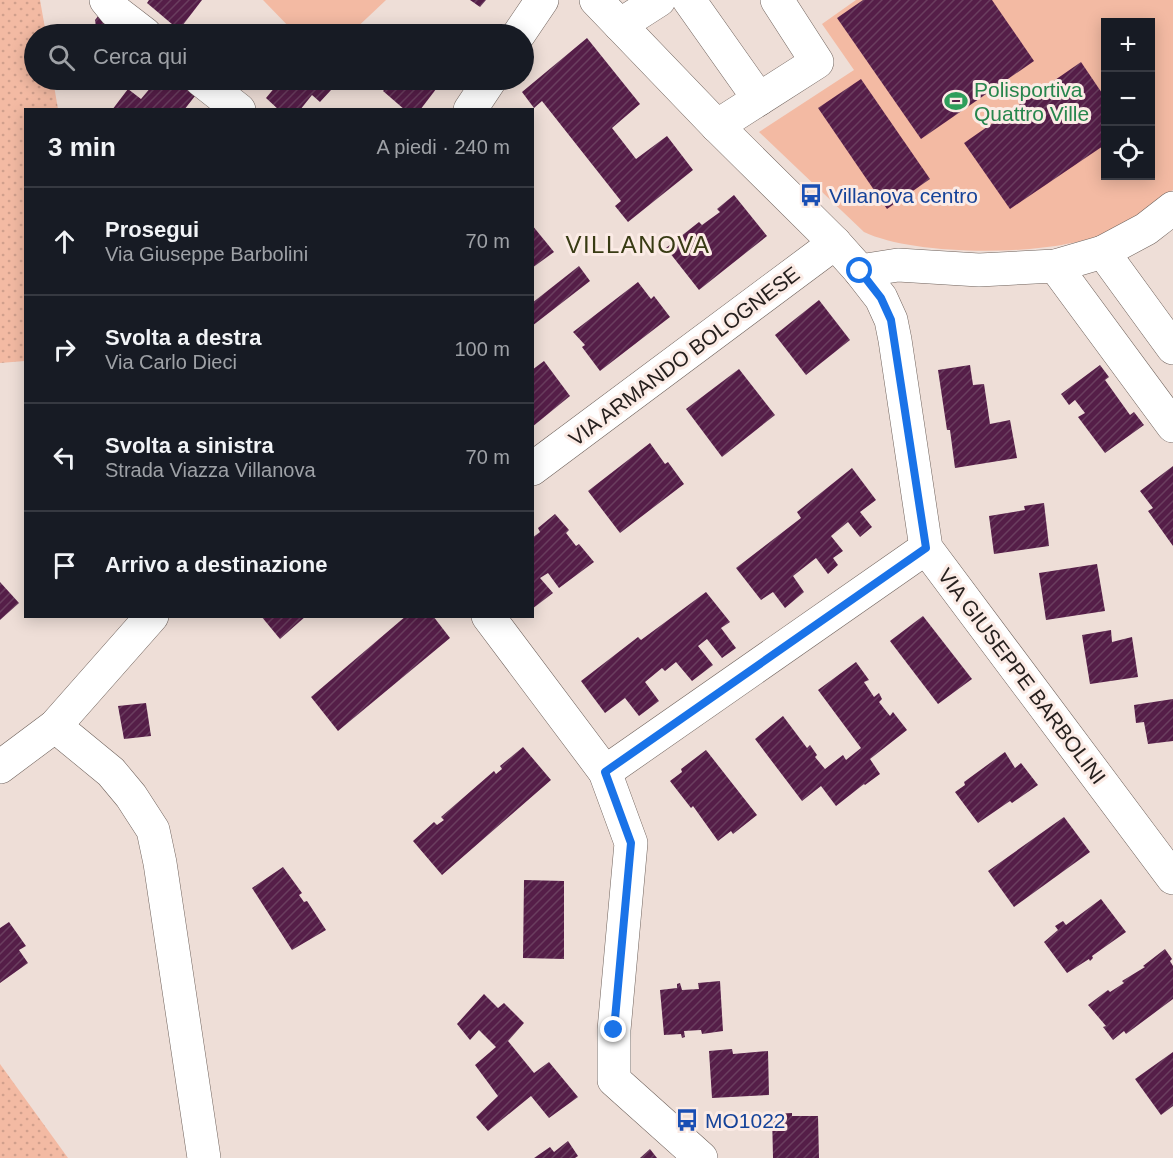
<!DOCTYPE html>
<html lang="it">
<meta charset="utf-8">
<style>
:root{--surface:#171b24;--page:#242831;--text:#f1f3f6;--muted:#9ea1a6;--line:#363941}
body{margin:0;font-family:Helvetica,sans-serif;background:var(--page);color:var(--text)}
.controls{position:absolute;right:18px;top:18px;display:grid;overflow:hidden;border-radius:0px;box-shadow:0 3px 15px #0003}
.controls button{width:54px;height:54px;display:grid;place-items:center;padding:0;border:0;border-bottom:2px solid var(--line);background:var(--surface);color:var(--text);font:30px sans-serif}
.stop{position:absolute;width:18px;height:18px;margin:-14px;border:4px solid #1a73e8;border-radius:50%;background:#fff}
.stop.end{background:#1a73e8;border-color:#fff;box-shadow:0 2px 6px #0008}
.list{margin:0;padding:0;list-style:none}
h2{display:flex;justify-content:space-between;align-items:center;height:78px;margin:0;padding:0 24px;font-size:26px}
h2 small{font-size:20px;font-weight:400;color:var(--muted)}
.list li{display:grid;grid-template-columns:39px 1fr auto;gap:18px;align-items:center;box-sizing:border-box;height:108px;padding:0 24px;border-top:2px solid var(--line)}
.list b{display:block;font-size:22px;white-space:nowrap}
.list p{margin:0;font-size:20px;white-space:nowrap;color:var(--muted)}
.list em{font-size:20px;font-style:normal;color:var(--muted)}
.icon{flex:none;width:33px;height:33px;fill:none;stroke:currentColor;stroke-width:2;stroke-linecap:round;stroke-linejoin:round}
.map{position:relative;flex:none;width:1173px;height:1158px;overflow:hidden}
.search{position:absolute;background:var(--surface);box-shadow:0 3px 15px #0003;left:24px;top:24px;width:510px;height:66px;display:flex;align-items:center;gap:15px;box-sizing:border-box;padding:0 21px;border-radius:33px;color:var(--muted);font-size:22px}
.panel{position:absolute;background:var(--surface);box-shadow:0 3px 15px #0003;left:24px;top:108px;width:510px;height:510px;border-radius:0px}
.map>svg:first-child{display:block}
.grass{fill:url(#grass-dots)}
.pitch{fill:#f3baa3;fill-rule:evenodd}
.building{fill:url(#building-hatch)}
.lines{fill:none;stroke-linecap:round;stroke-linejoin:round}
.minor-casing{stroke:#6f625c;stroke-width:34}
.minor{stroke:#fff;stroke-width:33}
.route{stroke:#1a73e8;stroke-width:8}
.labels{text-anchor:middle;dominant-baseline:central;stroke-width:6;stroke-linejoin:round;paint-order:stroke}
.leisure-label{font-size:21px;fill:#27864d;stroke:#fbebe5;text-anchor:start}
.transit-label{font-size:21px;fill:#164399;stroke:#fbebe5;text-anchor:start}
.street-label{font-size:21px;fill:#251f1d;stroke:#fbebe5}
.quarter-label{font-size:24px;letter-spacing:1.5px;fill:#383b13;stroke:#fbebe5}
</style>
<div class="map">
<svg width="1173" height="1158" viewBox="0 0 1173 1158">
<defs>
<pattern id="grass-dots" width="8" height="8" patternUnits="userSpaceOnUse" patternTransform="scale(1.5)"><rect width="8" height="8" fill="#f3baa3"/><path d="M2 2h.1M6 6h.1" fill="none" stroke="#d09f8c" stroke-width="1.8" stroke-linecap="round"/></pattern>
<pattern id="building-hatch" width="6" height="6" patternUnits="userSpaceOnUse" patternTransform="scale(1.5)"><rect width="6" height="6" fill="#551e48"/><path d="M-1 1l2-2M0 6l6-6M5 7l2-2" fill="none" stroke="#6a3e5f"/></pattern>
</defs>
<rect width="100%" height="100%" fill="#eeded7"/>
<!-- grass -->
<g class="grass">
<polygon points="0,0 40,0 46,34 34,34 34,80 53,80 58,109 26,110 25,361 0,363"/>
<polygon points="0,1064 68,1158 0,1158"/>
</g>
<!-- pitch -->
<g class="pitch">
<polygon points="263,0 386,0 350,34 296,34"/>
<path d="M856,0H1173V190C1153,205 1131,222 1107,232C1055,257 916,257 864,232L759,132L854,70L822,24ZM1106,22H1150V176H1106Z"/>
</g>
<!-- building -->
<g class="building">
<polygon points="149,0 202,0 179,30 147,3"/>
<polygon points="470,0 486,0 480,7"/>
<polygon points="863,0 992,0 1034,61 921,139 837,18"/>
<polygon points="99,15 131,34 97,34 95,20"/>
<polygon points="226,26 232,31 237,34 219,34"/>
<polygon points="587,38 640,104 612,128 636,159 667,136 693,170 628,222 615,206 621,201 542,101 534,108 522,92"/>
<polygon points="1081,62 1106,99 1106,144 1010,209 964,143"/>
<polygon points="861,79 930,179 887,209 818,108"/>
<polygon points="157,80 175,80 195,96 184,110 112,110 128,89 141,99"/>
<polygon points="281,80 318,80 331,90 320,102 312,95 300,110 279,110 266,98"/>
<polygon points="393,80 443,80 420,110 405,110 383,91"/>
<polygon points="734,195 767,236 699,290 666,248 699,222 702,225 720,212 717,209"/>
<polygon points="532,225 554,252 532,268"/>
<polygon points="579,266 590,281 532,326 532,303"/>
<polygon points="638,282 651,299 654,296 670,317 600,371 582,347 585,345 573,332"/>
<polygon points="819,300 850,340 806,375 775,335"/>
<polygon points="544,361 570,396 532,427 532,370"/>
<polygon points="970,365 973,385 984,384 990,424 1010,420 1017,458 955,468 950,430 947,430 938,370"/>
<polygon points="1100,365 1109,377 1105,380 1130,415 1134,412 1144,425 1105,453 1078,417 1085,413 1075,400 1069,405 1061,394"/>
<polygon points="739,369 775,415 722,457 686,409"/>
<polygon points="650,443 665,464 668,462 684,484 620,533 588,491"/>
<polygon points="1173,466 1173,546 1148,511 1153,508 1140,491"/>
<polygon points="852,468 876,500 860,512 872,527 860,537 848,522 831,536 843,551 833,558 838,565 828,574 816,558 793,576 804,592 785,608 773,592 761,600 736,568 801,518 797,512"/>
<polygon points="1044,503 1049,546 994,554 989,516 1025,510 1024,506"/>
<polygon points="555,514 569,530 566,533 576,546 579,544 594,562 559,588 548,573 540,578 553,593 532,609 532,538 540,532 538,528"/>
<polygon points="1097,564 1105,611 1046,620 1039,573"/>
<polygon points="0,582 19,603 0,620"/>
<polygon points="706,592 730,622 721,628 736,648 722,658 707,639 698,646 713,665 692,681 676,662 665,671 662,668 645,682 659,701 639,716 625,698 605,713 581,681 638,637 641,640"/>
<polygon points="261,616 306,616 280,639"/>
<polygon points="406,616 433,616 450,638 338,731 311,697"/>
<polygon points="923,616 972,679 938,704 890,641"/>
<polygon points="1111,630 1112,642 1132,637 1138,677 1090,684 1082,635"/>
<polygon points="856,662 869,680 864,682 874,697 879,693 882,699 879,702 890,716 893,712 907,730 870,759 880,774 865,785 864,784 836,806 821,786 802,801 755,739 783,716 807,748 810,745 817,755 815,757 825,769 843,755 846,760 861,748 818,690"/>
<polygon points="1173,699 1173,741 1148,744 1144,722 1136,723 1134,705"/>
<polygon points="146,703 151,736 124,739 118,706"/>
<polygon points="523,747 551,780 442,875 413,841 434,822 437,825 444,820 441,817 494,771 496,774 502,769 500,766"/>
<polygon points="706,750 757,815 733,834 731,831 718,841 693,806 691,808 670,781 682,772 681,769"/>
<polygon points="1005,752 1015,768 1021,763 1038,785 1012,803 1010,801 978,823 955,792 965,785 964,782"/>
<polygon points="1064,817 1090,852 1014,907 988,871"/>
<polygon points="283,867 302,893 299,895 304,902 307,901 326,930 292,950 252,888"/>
<polygon points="524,880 564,881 564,959 523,958"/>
<polygon points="1101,899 1126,932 1092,956 1093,958 1090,961 1089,959 1067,973 1044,942 1058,930 1055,926 1063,921 1066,925"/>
<polygon points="9,922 26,946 19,950 28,963 0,983 0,928"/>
<polygon points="1165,949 1172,959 1170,961 1173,966 1173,999 1126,1034 1124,1031 1113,1040 1103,1027 1106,1026 1088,1005 1108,990 1110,992 1124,983 1122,981 1145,967 1143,966"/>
<polygon points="720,981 723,1031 702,1034 701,1030 684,1031 685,1037 682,1038 681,1034 664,1035 660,990 677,988 677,984 680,983 682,990 699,989 698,983"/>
<polygon points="484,994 498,1008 504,1003 524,1023 508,1041 534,1073 549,1062 578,1097 549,1118 531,1096 488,1131 476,1117 498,1096 475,1065 496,1047 479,1030 470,1040 457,1024"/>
<polygon points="732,1049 733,1054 768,1051 769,1095 712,1098 709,1051"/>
<polygon points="1173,1052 1173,1106 1161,1115 1135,1079"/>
<polygon points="792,1113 792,1116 818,1116 819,1158 773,1158 772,1114"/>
<polygon points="568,1141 578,1156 575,1158 534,1158 550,1147 554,1152"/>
<polygon points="650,1149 657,1158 640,1158"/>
</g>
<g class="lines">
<!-- minor casing -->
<g class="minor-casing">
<g id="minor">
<polyline points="106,0 115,11 145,34"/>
<polyline points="596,0 717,126 835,243 860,271 881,298 891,320 895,340 926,548 1173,878"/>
<polyline points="689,0 759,99"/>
<polyline points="620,25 659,0"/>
<polyline points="519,34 542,0"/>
<polyline points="201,80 239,110"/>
<polyline points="470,110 490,80"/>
<polyline points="717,126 817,62 777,0"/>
<polyline points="1103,252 1173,348"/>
<polyline points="1055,266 1173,426"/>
<polyline points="860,271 898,265 979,270 1055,266 1103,252 1146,229 1173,208"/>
<polyline points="532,469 835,243"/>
<polyline points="488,616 605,772 631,843 614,1030 614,1080 701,1158"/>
<polyline points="55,726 111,772 131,796 153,830 160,863 204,1158"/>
<polyline points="0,767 55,726 152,616"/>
<polyline points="605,772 926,548"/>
</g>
</g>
<!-- minor -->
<use href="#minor" class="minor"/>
</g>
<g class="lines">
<!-- route -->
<polyline class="route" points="614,1030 631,843 605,772 926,548 891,320 881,298 860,271"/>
</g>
<!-- icons -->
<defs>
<g id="stadium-bare" transform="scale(1.8)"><path d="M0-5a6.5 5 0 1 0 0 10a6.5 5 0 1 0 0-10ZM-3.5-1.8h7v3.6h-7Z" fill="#2e9e5b" stroke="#fbebe5" stroke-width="2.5" paint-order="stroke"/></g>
<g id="bus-bare" transform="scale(1.8)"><path d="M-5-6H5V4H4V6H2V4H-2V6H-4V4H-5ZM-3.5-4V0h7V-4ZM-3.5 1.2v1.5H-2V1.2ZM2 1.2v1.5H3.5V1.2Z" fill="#1a4fb4" stroke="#fbebe5" stroke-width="2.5" paint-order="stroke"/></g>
</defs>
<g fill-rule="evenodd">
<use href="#stadium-bare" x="956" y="101"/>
<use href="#bus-bare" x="811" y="195"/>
<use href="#bus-bare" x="687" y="1120"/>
</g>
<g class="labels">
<!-- leisure labels -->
<g class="leisure-label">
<text x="974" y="89">Polisportiva<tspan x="974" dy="24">Quattro Ville</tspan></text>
</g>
<!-- transit labels -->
<g class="transit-label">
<text x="829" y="195">Villanova centro</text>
<text x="705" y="1120">MO1022</text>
</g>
<!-- street labels -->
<g class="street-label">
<text transform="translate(684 356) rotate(-37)">VIA ARMANDO BOLOGNESE</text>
<text transform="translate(1022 676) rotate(53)">VIA GIUSEPPE BARBOLINI</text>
</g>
<!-- quarter labels -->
<g class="quarter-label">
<text x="638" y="244">VILLANOVA</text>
</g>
</g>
</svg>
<div class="controls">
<button>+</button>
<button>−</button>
<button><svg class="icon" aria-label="locate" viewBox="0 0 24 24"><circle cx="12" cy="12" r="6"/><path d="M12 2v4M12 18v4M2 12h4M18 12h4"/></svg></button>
</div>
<div class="stop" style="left:860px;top:271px"></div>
<div class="stop end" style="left:614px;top:1030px"></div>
<div class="search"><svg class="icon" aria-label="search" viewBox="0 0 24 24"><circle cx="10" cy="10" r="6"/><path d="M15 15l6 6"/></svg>Cerca qui</div>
<section class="panel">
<h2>3 min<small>A piedi · 240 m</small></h2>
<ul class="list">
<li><svg class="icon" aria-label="ahead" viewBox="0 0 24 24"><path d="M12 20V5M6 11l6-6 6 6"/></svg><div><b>Prosegui</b><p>Via Giuseppe Barbolini</p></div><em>70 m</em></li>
<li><svg class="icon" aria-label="right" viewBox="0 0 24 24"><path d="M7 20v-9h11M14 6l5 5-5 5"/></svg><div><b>Svolta a destra</b><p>Via Carlo Dieci</p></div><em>100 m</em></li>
<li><svg class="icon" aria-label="left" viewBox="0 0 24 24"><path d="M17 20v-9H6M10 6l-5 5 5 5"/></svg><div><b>Svolta a sinistra</b><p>Strada Viazza Villanova</p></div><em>70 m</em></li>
<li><svg class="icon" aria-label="arrive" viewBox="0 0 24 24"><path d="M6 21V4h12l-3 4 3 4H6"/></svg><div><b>Arrivo a destinazione</b></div></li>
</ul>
</section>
</div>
